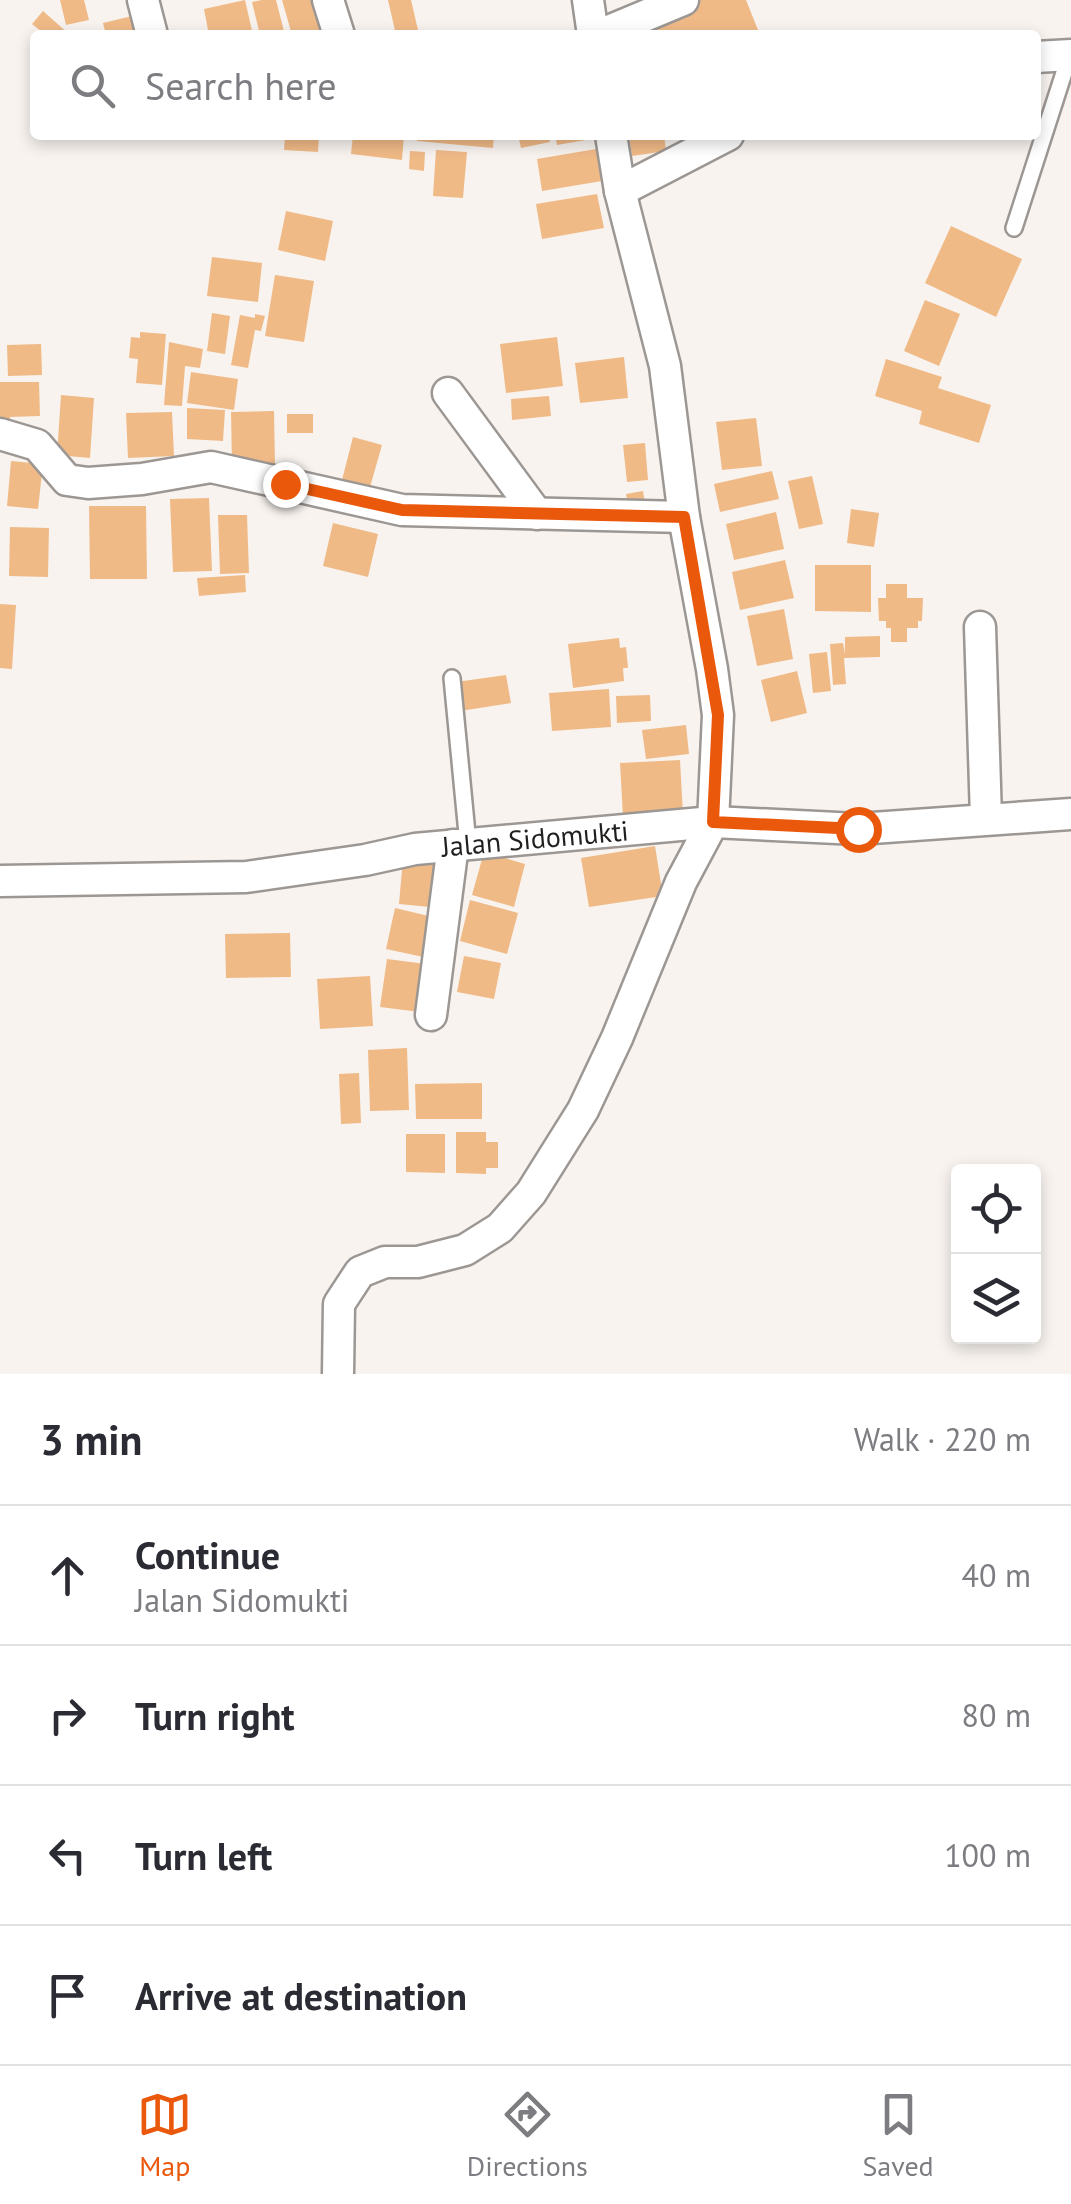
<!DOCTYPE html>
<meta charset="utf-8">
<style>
:root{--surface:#fff;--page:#f7f7f7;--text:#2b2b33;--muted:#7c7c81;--line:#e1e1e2;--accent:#ea580c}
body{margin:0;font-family:"PT Sans",sans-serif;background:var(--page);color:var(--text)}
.controls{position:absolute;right:30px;bottom:30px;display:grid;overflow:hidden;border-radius:10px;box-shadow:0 5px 15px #0003}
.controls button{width:90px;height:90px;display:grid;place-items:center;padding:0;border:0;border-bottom:2px solid var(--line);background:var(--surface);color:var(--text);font:50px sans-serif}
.stop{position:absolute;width:30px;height:30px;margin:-22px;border:8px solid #ea580c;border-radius:50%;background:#fff}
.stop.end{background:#ea580c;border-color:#fff;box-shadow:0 2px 10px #0008}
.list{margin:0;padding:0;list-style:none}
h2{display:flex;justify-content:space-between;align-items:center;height:130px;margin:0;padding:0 40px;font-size:42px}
h2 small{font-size:32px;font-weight:400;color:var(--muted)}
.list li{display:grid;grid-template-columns:65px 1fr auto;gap:30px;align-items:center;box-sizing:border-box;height:140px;padding:0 40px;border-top:2px solid var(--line)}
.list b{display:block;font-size:38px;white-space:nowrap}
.list p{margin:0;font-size:32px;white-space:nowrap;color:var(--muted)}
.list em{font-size:32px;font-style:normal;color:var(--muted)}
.icon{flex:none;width:55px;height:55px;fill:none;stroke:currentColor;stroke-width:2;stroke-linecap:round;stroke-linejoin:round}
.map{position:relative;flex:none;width:1071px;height:1374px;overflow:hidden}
.search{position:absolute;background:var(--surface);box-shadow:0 5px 15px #0003;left:30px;right:30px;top:30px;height:110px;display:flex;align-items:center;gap:25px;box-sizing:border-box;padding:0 35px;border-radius:10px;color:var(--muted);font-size:38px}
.sheet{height:690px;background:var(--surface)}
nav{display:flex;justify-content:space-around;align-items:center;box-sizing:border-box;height:140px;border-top:2px solid var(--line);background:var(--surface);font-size:28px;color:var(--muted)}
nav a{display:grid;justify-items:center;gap:5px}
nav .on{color:var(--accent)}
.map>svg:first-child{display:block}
.building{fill:#f0ba87}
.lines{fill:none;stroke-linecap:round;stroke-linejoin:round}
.lane-casing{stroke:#9c9793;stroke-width:20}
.street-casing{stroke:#9c9793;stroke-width:35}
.lane{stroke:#fff;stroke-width:15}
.street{stroke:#fff;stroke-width:30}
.route{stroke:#ea580c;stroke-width:12}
.labels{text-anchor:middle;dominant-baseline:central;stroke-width:8;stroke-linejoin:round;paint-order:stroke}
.street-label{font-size:28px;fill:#211f1d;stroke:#fff}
</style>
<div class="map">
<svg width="1071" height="1374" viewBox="0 0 1071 1374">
<rect width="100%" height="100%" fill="#f8f3ef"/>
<!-- building -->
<g class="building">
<polygon points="60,0 84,0 89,20 66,25"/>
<polygon points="245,0 253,35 209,35 204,9"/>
<polygon points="262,0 276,0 285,35 260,35 252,2"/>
<polygon points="282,0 315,0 323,30 292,35"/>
<polygon points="388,0 411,0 418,30 396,35"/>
<polygon points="700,0 746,0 760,35 720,35 719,32 710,35 620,35"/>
<polygon points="43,11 70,35 46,35 32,24"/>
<polygon points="132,16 137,35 106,35 103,23"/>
<polygon points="285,135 319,135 318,152 284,150"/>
<polygon points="353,135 404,135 402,160 351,154"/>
<polygon points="418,135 494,135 493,148 417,141"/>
<polygon points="518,135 548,135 550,142 521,148"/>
<polygon points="555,135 596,135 597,138 557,145"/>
<polygon points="629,135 664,135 666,151 632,156"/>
<polygon points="602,148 608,180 542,191 537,159"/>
<polygon points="436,150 467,152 463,198 433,196"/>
<polygon points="410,151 425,152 424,171 409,169"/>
<polygon points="597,194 604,228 542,239 536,204"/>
<polygon points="286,211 333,221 325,261 278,250"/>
<polygon points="951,226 1022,259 996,317 925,283"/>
<polygon points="212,257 262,263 258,302 207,296"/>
<polygon points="275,275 314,281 304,342 265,336"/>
<polygon points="925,300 960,314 939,366 904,351"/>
<polygon points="212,313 230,316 225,354 207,351"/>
<polygon points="255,314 265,316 261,331 255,330 248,368 231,365 240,315 255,318"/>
<polygon points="140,332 166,334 162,385 136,383 138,359 129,358 131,337 140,338"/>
<polygon points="557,337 563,386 506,393 500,344"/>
<polygon points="169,342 203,349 200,368 185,366 182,406 164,405"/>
<polygon points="41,344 42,375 8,376 7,345"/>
<polygon points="624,357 628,398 580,403 575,363"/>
<polygon points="886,359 942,377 938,388 991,405 979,443 919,424 922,411 875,396"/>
<polygon points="191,372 238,379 234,410 187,403"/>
<polygon points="0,382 39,382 40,416 10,417 10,423 0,423"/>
<polygon points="61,395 94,398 90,458 57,455"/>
<polygon points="549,396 551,416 512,420 511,399"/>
<polygon points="187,408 225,410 223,441 187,439"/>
<polygon points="274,411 275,466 232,467 231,412"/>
<polygon points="172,412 174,456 128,458 126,413"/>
<rect x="287" y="414" width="26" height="19"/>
<polygon points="756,418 762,466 722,470 716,422"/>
<polygon points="353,437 382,445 370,487 342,480"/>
<polygon points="645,443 648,480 627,482 623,445"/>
<polygon points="11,461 43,464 38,509 7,506"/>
<polygon points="772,471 779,499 720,512 714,484"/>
<polygon points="812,476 823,524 799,529 788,481"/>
<polygon points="643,491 646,508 629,510 626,494"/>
<polygon points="209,498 212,571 173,572 170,499"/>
<polygon points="89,506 146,506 147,579 90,579"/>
<polygon points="851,509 879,513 874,547 847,543"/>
<polygon points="776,512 784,549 734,560 726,524"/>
<polygon points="218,515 247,515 249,573 220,574"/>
<polygon points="333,523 378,534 368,577 323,566"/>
<polygon points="10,527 49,528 48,577 9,576"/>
<polygon points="785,560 794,598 740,610 732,572"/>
<polygon points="815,565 871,565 871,612 815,611"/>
<polygon points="245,575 246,592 199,596 197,578"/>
<polygon points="886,584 907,584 907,598 923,598 922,621 918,621 918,628 907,628 907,642 891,642 891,628 886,628 886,621 879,621 878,598 886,598"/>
<polygon points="0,604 16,605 12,669 0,668"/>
<polygon points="784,609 793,659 757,666 747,616"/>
<polygon points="880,636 880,657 844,658 846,684 833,685 830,644 843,643 845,654 845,637"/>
<polygon points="619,638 620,648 626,647 628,668 623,668 624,681 573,688 568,644"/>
<polygon points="827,652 831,691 813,693 809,654"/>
<polygon points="797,671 807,713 771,722 761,680"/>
<polygon points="506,675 511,703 460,711 456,682"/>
<polygon points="609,689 611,727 552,731 549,693"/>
<polygon points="650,695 651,721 617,723 616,696"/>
<polygon points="686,725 689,754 646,759 642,730"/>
<polygon points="680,760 683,814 623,817 620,763"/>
<polygon points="655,846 663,896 589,907 581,858"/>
<polygon points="484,852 525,864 514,907 472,895"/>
<polygon points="403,858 444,861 440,908 399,904"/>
<polygon points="470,900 518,913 507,954 460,941"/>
<polygon points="395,908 437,918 428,958 386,949"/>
<polygon points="290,933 291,977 226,978 225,934"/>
<polygon points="464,956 501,963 494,999 457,992"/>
<polygon points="387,959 426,964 420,1012 380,1007"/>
<polygon points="370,976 373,1026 320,1029 317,979"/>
<polygon points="407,1048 409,1110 370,1111 368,1050"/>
<polygon points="359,1073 361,1123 341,1124 339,1074"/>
<polygon points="482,1083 482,1119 416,1119 415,1084"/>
<polygon points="456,1132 486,1132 486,1142 498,1142 498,1168 486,1168 486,1174 456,1173"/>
<polygon points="406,1134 445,1134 445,1173 406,1172"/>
</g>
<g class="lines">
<!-- lane casing -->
<g class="lane-casing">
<g id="lane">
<polyline points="1014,228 1070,54"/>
<polyline points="452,678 468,844"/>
</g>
</g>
<!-- street casing -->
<g class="street-casing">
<g id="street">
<polyline points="143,0 152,35"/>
<polyline points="328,0 339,35"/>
<polyline points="588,0 593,35"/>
<polyline points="599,35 683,0"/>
<polyline points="1036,57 1071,55"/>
<polyline points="620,191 728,135"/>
<polyline points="448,393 537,514"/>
<polyline points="0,434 37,445 67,480 88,483 142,479 211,467 402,510 684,517"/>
<polyline points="980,627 986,818"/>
<polyline points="0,881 246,877 365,860 415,849 713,822 858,829 1071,814"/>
<polyline points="431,1015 453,845"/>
<polyline points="338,1374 339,1304 360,1272 385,1262 418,1262 465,1250 500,1228 531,1193 583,1110 617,1038 681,882 713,822 718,715 712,669 684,517 665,366 620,191 611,135"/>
</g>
</g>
<!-- lane -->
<use href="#lane" class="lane"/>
<!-- street -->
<use href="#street" class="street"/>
</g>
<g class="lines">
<!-- route -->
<polyline class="route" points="285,484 402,510 684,517 718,715 713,822 858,829"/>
</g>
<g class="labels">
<!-- street labels -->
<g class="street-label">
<text transform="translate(535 838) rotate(-5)">Jalan Sidomukti</text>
</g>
</g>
</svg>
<div class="controls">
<button><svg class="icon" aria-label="locate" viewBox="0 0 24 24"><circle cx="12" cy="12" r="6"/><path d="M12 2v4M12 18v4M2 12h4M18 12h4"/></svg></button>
<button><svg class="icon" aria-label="layers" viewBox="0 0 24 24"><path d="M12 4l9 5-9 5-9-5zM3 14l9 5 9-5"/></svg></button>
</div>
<div class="stop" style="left:858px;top:829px"></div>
<div class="stop end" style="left:285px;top:484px"></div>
<div class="search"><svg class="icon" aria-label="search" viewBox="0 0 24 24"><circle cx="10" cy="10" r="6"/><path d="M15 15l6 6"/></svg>Search here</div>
</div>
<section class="sheet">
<h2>3 min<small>Walk · 220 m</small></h2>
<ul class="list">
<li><svg class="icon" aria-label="ahead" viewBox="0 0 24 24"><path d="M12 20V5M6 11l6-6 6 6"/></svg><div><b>Continue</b><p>Jalan Sidomukti</p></div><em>40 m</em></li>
<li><svg class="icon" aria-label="right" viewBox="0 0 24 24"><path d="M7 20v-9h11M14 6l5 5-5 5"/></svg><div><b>Turn right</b></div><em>80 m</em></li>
<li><svg class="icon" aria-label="left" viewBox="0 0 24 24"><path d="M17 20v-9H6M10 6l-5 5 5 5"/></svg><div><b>Turn left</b></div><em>100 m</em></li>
<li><svg class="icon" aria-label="arrive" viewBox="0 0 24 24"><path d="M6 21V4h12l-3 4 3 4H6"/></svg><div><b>Arrive at destination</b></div></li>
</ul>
</section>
<nav>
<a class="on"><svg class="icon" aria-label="map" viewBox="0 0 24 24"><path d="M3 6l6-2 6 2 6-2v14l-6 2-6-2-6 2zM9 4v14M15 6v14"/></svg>Map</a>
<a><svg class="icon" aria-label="directions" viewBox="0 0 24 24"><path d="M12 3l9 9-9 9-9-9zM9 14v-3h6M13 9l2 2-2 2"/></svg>Directions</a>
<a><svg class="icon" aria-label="saved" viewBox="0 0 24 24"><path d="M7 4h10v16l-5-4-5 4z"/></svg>Saved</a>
</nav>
